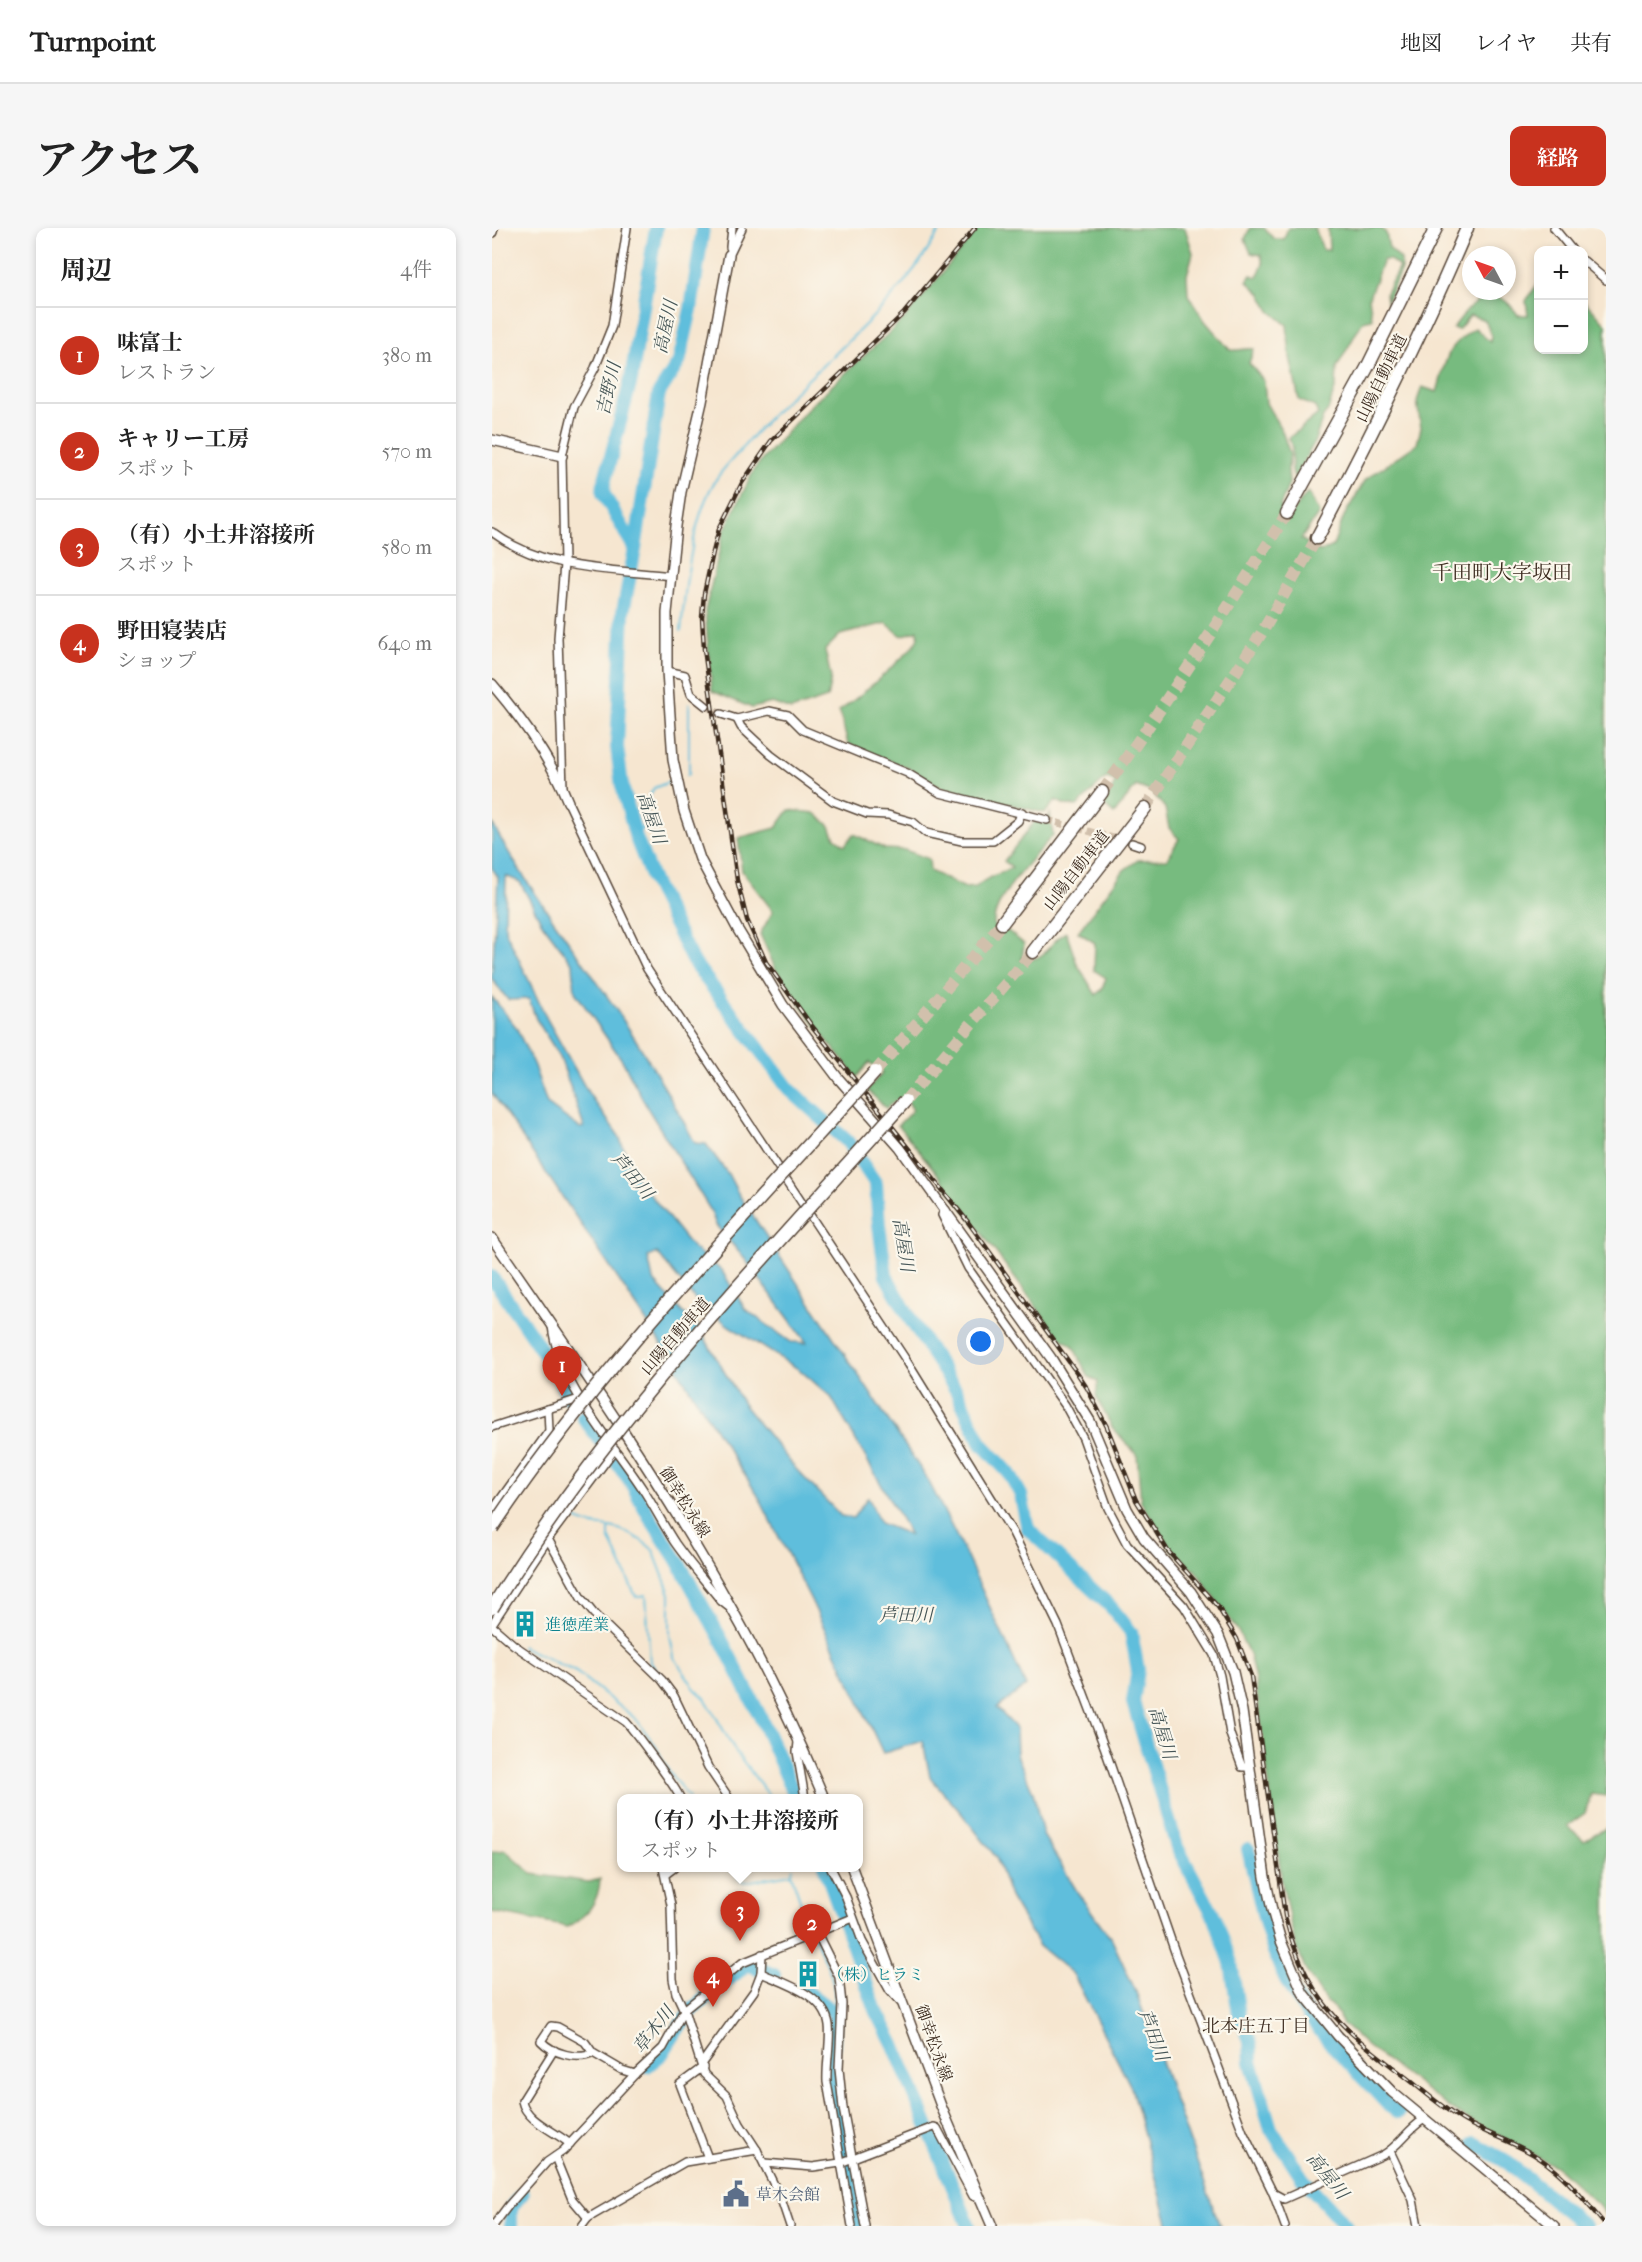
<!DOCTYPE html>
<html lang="ja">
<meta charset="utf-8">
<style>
:root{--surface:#fff;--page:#f6f6f6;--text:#222;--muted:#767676;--line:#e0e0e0;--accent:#c8321e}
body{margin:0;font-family:"IM FELL French Canon","Noto Serif JP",serif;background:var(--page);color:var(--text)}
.controls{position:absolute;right:18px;top:18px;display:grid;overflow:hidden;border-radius:12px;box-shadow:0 3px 9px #0003}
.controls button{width:54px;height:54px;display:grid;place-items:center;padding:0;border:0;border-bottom:2px solid var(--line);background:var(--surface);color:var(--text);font:30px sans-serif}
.compass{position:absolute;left:970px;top:18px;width:54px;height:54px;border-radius:50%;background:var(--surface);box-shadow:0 3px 9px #0003;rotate:311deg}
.you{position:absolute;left:489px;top:1114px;width:21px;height:21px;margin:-15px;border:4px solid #fff;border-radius:50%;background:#1a73e8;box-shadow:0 0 0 9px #1a73e833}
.badge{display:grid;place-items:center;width:39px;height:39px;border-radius:50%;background:var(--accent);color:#fff;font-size:20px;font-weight:700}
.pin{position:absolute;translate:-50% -50px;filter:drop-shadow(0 2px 3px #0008)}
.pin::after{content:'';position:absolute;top:32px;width:21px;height:18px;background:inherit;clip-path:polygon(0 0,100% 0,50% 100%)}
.popup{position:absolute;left:125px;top:1566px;width:246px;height:78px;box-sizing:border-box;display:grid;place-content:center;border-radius:12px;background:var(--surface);filter:drop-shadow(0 2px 4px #0005);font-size:20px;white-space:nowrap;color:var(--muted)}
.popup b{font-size:22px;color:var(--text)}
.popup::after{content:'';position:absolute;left:50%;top:100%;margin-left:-12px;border:12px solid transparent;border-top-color:var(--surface)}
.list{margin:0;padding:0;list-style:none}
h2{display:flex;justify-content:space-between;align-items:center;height:78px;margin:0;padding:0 24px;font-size:26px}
h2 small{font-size:20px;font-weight:400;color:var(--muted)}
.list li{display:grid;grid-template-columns:39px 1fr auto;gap:18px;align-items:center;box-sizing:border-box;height:96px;padding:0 24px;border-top:2px solid var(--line)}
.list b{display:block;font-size:22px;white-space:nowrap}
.list p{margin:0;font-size:20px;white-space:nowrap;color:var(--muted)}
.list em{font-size:20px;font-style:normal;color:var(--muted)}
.map{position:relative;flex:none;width:1114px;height:1998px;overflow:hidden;border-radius:12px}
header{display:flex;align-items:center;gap:36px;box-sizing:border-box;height:84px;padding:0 30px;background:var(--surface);border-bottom:2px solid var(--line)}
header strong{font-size:28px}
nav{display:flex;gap:33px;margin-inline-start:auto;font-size:21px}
.intro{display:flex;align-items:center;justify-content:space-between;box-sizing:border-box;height:144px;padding:0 36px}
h1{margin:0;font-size:42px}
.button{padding:15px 27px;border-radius:12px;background:var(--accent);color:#fff;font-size:21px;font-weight:700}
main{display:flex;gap:36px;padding:0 36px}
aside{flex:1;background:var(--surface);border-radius:12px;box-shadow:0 3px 9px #0003}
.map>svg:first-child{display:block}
.forest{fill:#77bb7f;stroke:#59724e;stroke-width:1.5}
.water{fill:#5ebedc;stroke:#4c747d;stroke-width:1.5;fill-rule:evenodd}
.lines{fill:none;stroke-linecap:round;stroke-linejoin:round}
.stream{stroke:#5ebedc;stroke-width:2}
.river{stroke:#5ebedc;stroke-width:14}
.street-tunnel{stroke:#d1c0ac;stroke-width:7;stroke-dasharray:7 3.5;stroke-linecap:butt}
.highway-tunnel{stroke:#d1c0ac;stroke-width:12;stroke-dasharray:12 6;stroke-linecap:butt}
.street-casing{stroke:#574639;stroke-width:10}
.secondary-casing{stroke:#574639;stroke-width:12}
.highway-casing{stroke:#574639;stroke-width:15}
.street{stroke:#fff;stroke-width:7}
.secondary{stroke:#fff;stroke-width:9}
.highway{stroke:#fff;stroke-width:12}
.rail-casing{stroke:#3b2a1e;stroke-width:4.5}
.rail{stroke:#fbf7ec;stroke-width:2;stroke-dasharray:7;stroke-linecap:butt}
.highway-bridge-casing{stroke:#574639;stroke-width:15;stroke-linecap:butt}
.highway-bridge{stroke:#fff;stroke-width:12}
.labels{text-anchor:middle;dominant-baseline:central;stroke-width:4.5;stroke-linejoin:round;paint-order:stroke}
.street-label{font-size:16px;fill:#3b2a1e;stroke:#fbf7ec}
.culture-label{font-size:16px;fill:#0d838f;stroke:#fbf7ec;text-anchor:start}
.service-label{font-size:16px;fill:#4e5e75;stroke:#fbf7ec;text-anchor:start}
.water-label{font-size:18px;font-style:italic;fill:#465657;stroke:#fbf7ec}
.neighbourhood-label{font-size:18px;fill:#3b2a1e;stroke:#fbf7ec}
.quarter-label{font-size:20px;fill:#3b2a1e;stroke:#fbf7ec}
</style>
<header>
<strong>Turnpoint</strong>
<nav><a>地図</a><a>レイヤ</a><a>共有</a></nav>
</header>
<div class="intro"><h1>アクセス</h1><a class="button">経路</a></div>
<main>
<aside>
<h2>周辺<small>4件</small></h2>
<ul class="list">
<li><span class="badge">1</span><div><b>味富士</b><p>レストラン</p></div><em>380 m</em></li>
<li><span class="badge">2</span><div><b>キャリー工房</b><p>スポット</p></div><em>570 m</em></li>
<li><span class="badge">3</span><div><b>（有）小土井溶接所</b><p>スポット</p></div><em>580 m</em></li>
<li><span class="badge">4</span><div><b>野田寝装店</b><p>ショップ</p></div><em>640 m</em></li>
</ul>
</aside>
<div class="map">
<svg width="1114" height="1998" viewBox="0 0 1114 1998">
<rect width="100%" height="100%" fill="#fbf7ec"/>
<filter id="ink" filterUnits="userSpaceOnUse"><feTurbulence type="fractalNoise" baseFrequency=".0167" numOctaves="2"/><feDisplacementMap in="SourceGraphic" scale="12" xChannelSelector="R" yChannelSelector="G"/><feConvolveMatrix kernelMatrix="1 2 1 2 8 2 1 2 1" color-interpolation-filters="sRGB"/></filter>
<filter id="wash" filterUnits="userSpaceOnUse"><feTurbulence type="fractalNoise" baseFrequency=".008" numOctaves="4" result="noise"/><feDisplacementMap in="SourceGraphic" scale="24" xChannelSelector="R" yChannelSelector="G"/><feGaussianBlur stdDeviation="1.35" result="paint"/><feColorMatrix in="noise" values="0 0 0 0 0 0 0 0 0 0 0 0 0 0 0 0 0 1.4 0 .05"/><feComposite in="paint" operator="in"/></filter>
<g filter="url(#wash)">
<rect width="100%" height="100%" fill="#f6e6d0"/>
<!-- forest -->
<g class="forest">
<path d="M487,0H693L701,25L695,47L696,67L713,93L738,122C747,123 753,120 762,121L757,135L772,153L774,175L790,203L798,226L796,241L797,256L788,278L799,286L816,264L827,285L809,311L829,324L841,318L852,288L874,251L925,216L929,200L925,173L930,159L945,164C956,129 951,122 983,100L998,114L999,107L993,92L978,87L966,102L961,100C980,74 1001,50 1026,87H1036L1034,73L1046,55V122H1092V73L1114,96V1568L1099,1566L1093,1585L1075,1598L1092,1612L1114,1600V1987L1106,1977L1065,1939L965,1885L876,1819L851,1796L840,1777L834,1774L814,1743L803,1715L797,1689L790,1655L763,1452L757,1426L746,1403L703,1342L679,1321L649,1274L645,1227L620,1199L604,1168L606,1154L596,1148L581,1118L566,1108L447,948L406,897L421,882L412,867L394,880L375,862L390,845L377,834L365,849L332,809L284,742L268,706L281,683L250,643L246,610L284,600L297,582L323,585L338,598L343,610L353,617L362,606L393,621L413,622L437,631L438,643L473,660L484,659C496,647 506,648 520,639L512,633L543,593L554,596L558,586L561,607C547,624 488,682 505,704L516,703L532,716L530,732C556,733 555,715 574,704L585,736L604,767L610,761L614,750L602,742L603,715L586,704L632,642L646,632L675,631L687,611L677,600L673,580L660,564L644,558L622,586L612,577L624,553L614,550L585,578L573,577L564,572L553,585L451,560L418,541L356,516L347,483C360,475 420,424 425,412C426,410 426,404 426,402L410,408L394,395L348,407L333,422L339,450L335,470L299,482L280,475L260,480L220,463L213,383L232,303L263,240L319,177L413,90Z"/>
<path d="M758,0H772L782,11H792L796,0H823L831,22H837L836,0H889L894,5L897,20L909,32V41L895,74L894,65L907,39L898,32H891L877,69L880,91L871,93L845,139L844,157L836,183L831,189L822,215L803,250C795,237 805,227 797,210L826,186L823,179L807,172L798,129L795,97L778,83L769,66L755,53L759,47L765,49L771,36L769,27L759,25L753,11Z"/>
<path d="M13,1622L40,1646L97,1654L108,1651C107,1674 95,1688 76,1699L0,1684V1624Z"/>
</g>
<!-- water -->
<path class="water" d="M0,595C34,658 78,714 119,774C150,819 177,866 203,915L214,916L236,946L247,967L436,1252L473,1325L534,1458L505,1480L524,1500L525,1527L541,1564L551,1607L586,1665L620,1712L644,1764L728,1998H677L639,1859L581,1746L547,1718L518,1669L504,1629L470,1586L438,1549L431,1513L391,1525L319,1372L265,1266L147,1082L0,865V769L24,799L42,838L55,876L88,900L92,899L68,829L44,791L37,771L16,772L0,751L6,649L0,640ZM14,648L28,654L50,695L81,736L83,764L130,832L156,881L219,983L224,997L252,1030L315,1115L299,1114L253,1081L230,1043L200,1019L141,945L127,908L97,866L55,791L13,702ZM165,1025L202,1070L237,1098L308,1142L339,1169L418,1307L388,1295L376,1269L361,1290L349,1288L304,1241L251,1176L204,1095L190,1084L161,1052L156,1029Z"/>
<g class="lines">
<!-- stream -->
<g class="stream">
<path d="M189,403C193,361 200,290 223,253C230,241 242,230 252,218C314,143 402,87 449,0"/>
<polyline points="195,547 197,546 197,475"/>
<polyline points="144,610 152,598 157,568 162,560 177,554"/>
<path d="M78,1287C95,1300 104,1296 123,1300C135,1303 152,1313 161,1322L178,1366V1407L182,1429L203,1461L213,1470L244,1524L279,1570"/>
<polyline points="117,1300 117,1309 144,1369 154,1367 158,1434 168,1446"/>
<polyline points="29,1418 84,1444 144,1491 163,1517 177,1544 197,1570"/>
<polyline points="178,1457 184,1464"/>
<polyline points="243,1640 248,1652 253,1654 299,1646"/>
<path d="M301,1640L299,1646C306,1665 312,1685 320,1704C335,1739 344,1745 343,1785"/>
</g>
<!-- river -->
<g class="river">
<polyline points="211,0 199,81 187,134 167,165 143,321 131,384 125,519 130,558 144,610 161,653 200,732 297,861 355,913 384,956 387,997 394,1048 420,1094 464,1162 489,1215 517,1245 529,1267 536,1301 619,1379 639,1404 646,1442 641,1474 685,1619 723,1690 739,1735 747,1787 758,1812 759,1834 779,1901 811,1951 854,1998"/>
<polyline points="143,321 111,265 112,255 139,152 164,0"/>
<polyline points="0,1049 61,1139 77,1170"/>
<polyline points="91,1189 137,1251 157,1288 185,1332 230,1413 268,1488 304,1570"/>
<path d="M756,1621C766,1661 773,1704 789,1741C812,1794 859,1836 897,1878L907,1884"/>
<polyline points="333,1640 383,1780 402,1817 477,1998"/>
<polyline points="310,1760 343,1785 340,1845 344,1881 368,1998"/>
<polyline points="155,1838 170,1826 189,1796 203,1779 253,1738 258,1737 282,1747"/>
<polyline points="982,1915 1016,1935 1093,1998"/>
<polyline points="19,1998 19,1979 31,1965"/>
</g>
</g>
</g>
<g filter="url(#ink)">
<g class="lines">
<!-- street-tunnel -->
<g class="street-tunnel">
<polyline points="214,478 229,486"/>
<polyline points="555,592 640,615"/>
</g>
<!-- highway-tunnel -->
<g class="highway-tunnel">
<path d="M610,564C676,473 736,380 795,285"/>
<polyline points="653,580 769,406 825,310"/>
<polyline points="383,844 510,695"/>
<polyline points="413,873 541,724"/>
</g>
<!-- street casing -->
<g class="street-casing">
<g id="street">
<polyline points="1062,0 1080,22"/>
<polyline points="238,19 240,0"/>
<polyline points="237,27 250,0"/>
<polyline points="1092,33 1114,52"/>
<path d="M0,304C52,343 117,341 179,348"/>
<polyline points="175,443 193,447 199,466 214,478"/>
<polyline points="229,486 245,491 277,483 296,487 311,502 415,545 448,565 555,592"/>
<polyline points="245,491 249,499 279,527 341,573 375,586 396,587 421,594 434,605 470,613 501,613 526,593 530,584"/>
<polyline points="71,560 66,410 72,336 70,228 82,179 103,140 120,98 135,0"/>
<polyline points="76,574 155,741 414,1132 521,1305 566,1397 613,1521 683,1724 751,1904 781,1965 793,1998"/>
<polyline points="640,615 649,618"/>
<polyline points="454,982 450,987 476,1040 573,1177 591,1210 616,1280 635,1316 692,1378 722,1427 728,1448 738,1506 750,1539 758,1539"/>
<path d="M60,1098C67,1157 118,1211 150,1260C162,1278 171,1297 183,1315C197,1335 214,1354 229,1373L238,1380"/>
<polyline points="0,1199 87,1171"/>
<polyline points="0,1283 57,1203 56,1181"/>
<polyline points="56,1311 89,1370 102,1386 170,1452 182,1468 216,1539 237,1570"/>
<polyline points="0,1396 56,1311 123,1221"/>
<path d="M0,1398L22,1417L134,1494C143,1504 186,1562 188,1570"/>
<polyline points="306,1514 305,1524 313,1570"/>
<polyline points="171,1640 179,1677 181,1751 184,1765 192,1782 212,1846 235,1868 248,1896 265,1922 289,1971 298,1998"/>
<polyline points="339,1640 354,1669 370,1713 398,1763 408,1774"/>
<polyline points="174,1646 182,1640"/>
<polyline points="325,1705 347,1749 350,1776 347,1841 351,1880 373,1998"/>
<path d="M269,1745C292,1755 333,1767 337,1797C339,1812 334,1836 335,1854L360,1998"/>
<path d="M62,1822L30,1873C34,1893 63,1903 78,1916"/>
<path d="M101,1825C86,1833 60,1825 49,1813L59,1798L66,1799L93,1814L101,1825L130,1842L143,1846"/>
<polyline points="210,1835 262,1763 269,1745 270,1726"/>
<polyline points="211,1839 188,1856 216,1930"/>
<polyline points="898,1923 921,1972 926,1998"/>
<polyline points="63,1929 80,1971 96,1990"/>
<polyline points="272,1935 321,1939 348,1935 442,1899 445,1900 481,1968 489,1971"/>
<path d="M781,1965L792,1971L891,1927C907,1918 916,1901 931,1892"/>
<polyline points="1,1998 16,1978 55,1934 71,1923 143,1846 171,1820 192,1782 250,1735 361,1690"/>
<polyline points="90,1998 96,1990 193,1934 265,1922"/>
</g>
</g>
<!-- secondary casing -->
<g class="secondary-casing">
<g id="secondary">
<polyline points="0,4 1,0"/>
<polyline points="237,27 210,174 189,264 184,298 175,385 175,443 181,532 192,583 208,631 246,702 291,777 346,850 408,920 559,1130 598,1193 635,1281 652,1310 699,1364 726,1406 741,1444 750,1483 773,1649 780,1682 789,1713 811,1765 846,1808 900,1864 1062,1998"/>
<polyline points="0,212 70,228"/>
<path d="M0,456C30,491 59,531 76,574"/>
<path d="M0,1010C84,1131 169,1253 241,1383C275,1443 305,1506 332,1570"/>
<polyline points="360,1640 449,1878 500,1998"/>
</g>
</g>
<!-- highway casing -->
<g class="highway-casing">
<g id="highway">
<polyline points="795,285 875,140 944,0"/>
<path d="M825,310C879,208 930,106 975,0"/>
<polyline points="510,695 610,564"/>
<polyline points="541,724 653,580"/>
</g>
</g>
<!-- street -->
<use href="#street" class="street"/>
<!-- secondary -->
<use href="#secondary" class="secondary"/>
<!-- highway -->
<use href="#highway" class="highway"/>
<!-- rail casing -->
<g class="rail-casing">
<path id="rail" d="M483,0L412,85L279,213L250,255L227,301L221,324L212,366L210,389L212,421L245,652L255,692L274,734L320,798L476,994L585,1145L595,1160L615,1199L644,1272L676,1323L726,1379L745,1411L759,1448L793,1688C814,1772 849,1800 915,1850C934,1865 953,1882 974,1894C1001,1909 1034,1918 1058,1938C1080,1955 1096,1977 1114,1998"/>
</g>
<!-- rail -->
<use href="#rail" class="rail"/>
<!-- highway-bridge casing -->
<g class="highway-bridge-casing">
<g id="highway-bridge">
<path d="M0,1300C110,1135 251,991 383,844"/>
<path d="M0,1380C114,1194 268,1035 413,873"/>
</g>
</g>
<!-- highway-bridge -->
<use href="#highway-bridge" class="highway-bridge"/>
</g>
</g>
<!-- icons -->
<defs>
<g id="building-bare" transform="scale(2.07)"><path d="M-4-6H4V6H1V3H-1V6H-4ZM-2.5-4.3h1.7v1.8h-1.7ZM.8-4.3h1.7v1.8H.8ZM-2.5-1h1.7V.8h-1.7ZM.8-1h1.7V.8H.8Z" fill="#0f9aa8" stroke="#fbf7ec" stroke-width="2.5" paint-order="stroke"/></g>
<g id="civic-bare" transform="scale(2.07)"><path d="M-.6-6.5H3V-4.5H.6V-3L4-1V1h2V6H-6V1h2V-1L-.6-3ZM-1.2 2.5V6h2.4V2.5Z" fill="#5c6f8a" stroke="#fbf7ec" stroke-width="2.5" paint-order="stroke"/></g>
</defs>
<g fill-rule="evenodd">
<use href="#building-bare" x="33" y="1396"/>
<use href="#building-bare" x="316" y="1746"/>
<use href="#civic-bare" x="244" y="1966"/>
</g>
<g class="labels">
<!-- street labels -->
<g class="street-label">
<text transform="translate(889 150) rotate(-64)">山陽自動車道</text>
<text transform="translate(584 642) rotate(-52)">山陽自動車道</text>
<text transform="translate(183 1108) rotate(-49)">山陽自動車道</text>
<text transform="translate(193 1274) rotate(58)">御幸松永線</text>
<text transform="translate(442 1815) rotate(70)">御幸松永線</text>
</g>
<!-- culture labels -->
<g class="culture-label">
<text x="53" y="1396">進徳産業</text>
<text x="336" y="1746">（株）ヒラミ</text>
</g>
<!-- service labels -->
<g class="service-label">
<text x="264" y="1966">草木会館</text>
</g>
<!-- water labels -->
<g class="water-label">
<text transform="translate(174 99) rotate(-78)">高屋川</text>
<text transform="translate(117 161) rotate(-77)">吉野川</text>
<text transform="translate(159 590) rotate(71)">高屋川</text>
<text transform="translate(140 948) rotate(50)">芦田川</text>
<text transform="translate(411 1017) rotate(81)">高屋川</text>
<text x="414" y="1387">芦田川</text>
<text transform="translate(670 1505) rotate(73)">高屋川</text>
<text transform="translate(162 1802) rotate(-52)">草木川</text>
<text transform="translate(661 1807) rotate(69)">芦田川</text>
<text transform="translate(835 1948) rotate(51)">高屋川</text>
</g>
<!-- neighbourhood labels -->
<g class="neighbourhood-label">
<text x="764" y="1798">北本庄五丁目</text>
</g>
<!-- quarter labels -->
<g class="quarter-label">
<text x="1010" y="344">千田町大字坂田</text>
</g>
</g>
</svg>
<div class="controls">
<button>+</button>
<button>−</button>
</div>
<svg class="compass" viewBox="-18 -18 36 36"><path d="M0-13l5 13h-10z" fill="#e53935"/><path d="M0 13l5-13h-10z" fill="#767676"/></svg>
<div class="you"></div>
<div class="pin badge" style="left:70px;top:1168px">1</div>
<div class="pin badge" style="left:320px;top:1726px">2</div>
<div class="pin badge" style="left:248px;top:1713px">3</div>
<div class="popup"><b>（有）小土井溶接所</b>スポット</div>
<div class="pin badge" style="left:221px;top:1779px">4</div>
</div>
</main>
